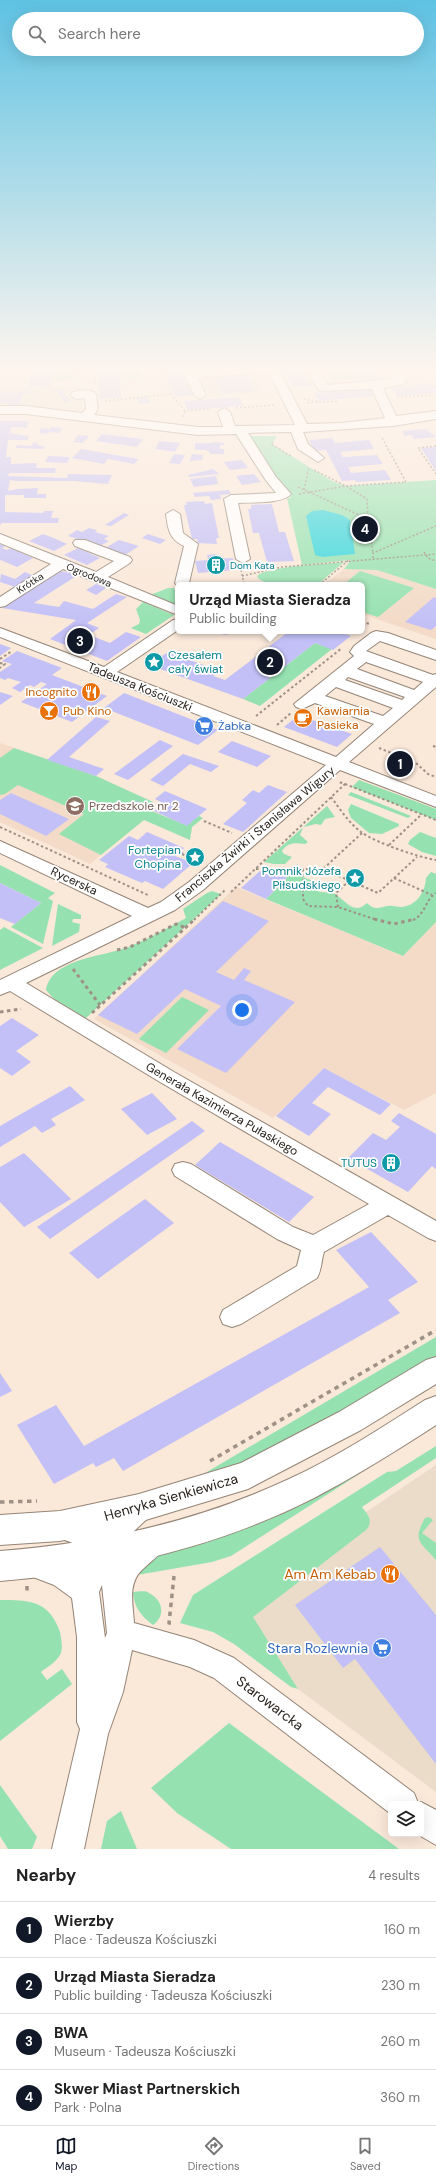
<!DOCTYPE html>
<meta charset="utf-8">
<style>
:root{--surface:#fff;--page:#f2f2f2;--text:#222;--muted:#767676;--line:#e0e0e0;--accent:#111827}
body{margin:0;font-family:"DM Sans",sans-serif;background:var(--page);color:var(--text)}
.controls{position:absolute;right:12px;bottom:12px;display:grid;overflow:hidden;border-radius:6px;box-shadow:0 4px 16px #0002}
.controls button{width:36px;height:36px;display:grid;place-items:center;padding:0;border:0;border-bottom:1px solid var(--line);background:var(--surface);color:var(--text);font:20px sans-serif}
.you{position:absolute;left:242px;top:1010px;width:14px;height:14px;margin:-10px;border:3px solid #fff;border-radius:50%;background:#1a73e8;box-shadow:0 0 0 6px #1a73e833}
.badge{display:grid;place-items:center;width:26px;height:26px;border-radius:50%;background:var(--accent);color:#fff;font-size:13px;font-weight:700}
.pin{position:absolute;translate:-50% -50%;border:2px solid #fff;box-shadow:0 1px 4px #0006}
.popup{position:absolute;left:175px;top:582px;width:190px;height:52px;box-sizing:border-box;display:grid;place-content:center;border-radius:6px;background:var(--surface);filter:drop-shadow(0 1px 3px #0005);font-size:13px;white-space:nowrap;color:var(--muted)}
.popup b{font-size:15px;color:var(--text)}
.popup::after{content:'';position:absolute;left:50%;top:100%;margin-left:-8px;border:8px solid transparent;border-top-color:var(--surface)}
.list{margin:0;padding:0;list-style:none}
h2{display:flex;justify-content:space-between;align-items:center;height:52px;margin:0;padding:0 16px;font-size:17px}
h2 small{font-size:13px;font-weight:400;color:var(--muted)}
.list li{display:grid;grid-template-columns:26px 1fr auto;gap:12px;align-items:center;box-sizing:border-box;height:56px;padding:0 16px;border-top:1px solid var(--line)}
.list b{display:block;font-size:15px;white-space:nowrap}
.list p{margin:0;font-size:13px;white-space:nowrap;color:var(--muted)}
.list em{font-size:13px;font-style:normal;color:var(--muted)}
.icon{flex:none;width:22px;height:22px;fill:none;stroke:currentColor;stroke-width:2;stroke-linecap:round;stroke-linejoin:round}
.map{position:relative;flex:none;width:436px;height:1849px;overflow:hidden}
.search{position:absolute;background:var(--surface);box-shadow:0 4px 16px #0002;left:12px;right:12px;top:12px;height:44px;display:flex;align-items:center;gap:10px;box-sizing:border-box;padding:0 14px;border-radius:22px;color:var(--muted);font-size:15px}
.sheet{height:276px;background:var(--surface)}
nav{display:flex;justify-content:space-around;align-items:center;box-sizing:border-box;height:56px;border-top:1px solid var(--line);background:var(--surface);font-size:11px;color:var(--muted)}
nav a{display:grid;justify-items:center;gap:2px}
nav .on{color:var(--accent)}
.map>svg:first-child{display:block}
.commercial{fill:#eadcc8}
.built{fill:#f3dbc7}
.green{fill:#95e2b0}
.water{fill:#31d6dc}
.building{fill:#c3c0f7}
.lines{fill:none;stroke-linecap:round;stroke-linejoin:round}
.minor-casing{stroke:#958577;stroke-width:2}
.major-casing{stroke:#958577;stroke-width:2}
.path-far3{stroke:#9e9186;stroke-width:1.5;stroke-dasharray:2 2;stroke-linecap:butt}
.path-far2{stroke:#9e9186;stroke-width:2;stroke-dasharray:2.5 2.5;stroke-linecap:butt}
.path-far1{stroke:#9e9186;stroke-width:3;stroke-dasharray:3.5 3.5;stroke-linecap:butt}
.path{stroke:#9e9186;stroke-width:3.5;stroke-dasharray:4.5 4.5;stroke-linecap:butt}
.minor{fill:#fff;fill-rule:evenodd}
.major{fill:#fff;fill-rule:evenodd}
.labels{text-anchor:middle;dominant-baseline:central;stroke-width:3.5;stroke-linejoin:round;paint-order:stroke}
.far-culture-label{font-size:10px;fill:#0d838f;stroke:#fff;text-anchor:start}
.far-street-label{font-size:10px;fill:#28211c;stroke:#fff}
.culture-label{font-size:12px;fill:#0d838f;stroke:#fff;text-anchor:end}
.street-label{font-size:12px;fill:#28211c;stroke:#fff}
.food-label{font-size:12px;fill:#c56008;stroke:#fff;text-anchor:start}
.shop-label{font-size:12px;fill:#366cbe;stroke:#fff;text-anchor:start}
.education-label{font-size:12px;fill:#785e54;stroke:#fff;text-anchor:start}
.near-street-label{font-size:14px;fill:#28211c;stroke:#fff}
.near-food-label{font-size:14px;fill:#c56008;stroke:#fff;text-anchor:end}
.near-shop-label{font-size:14px;fill:#366cbe;stroke:#fff;text-anchor:end}
</style>
<div class="map">
<svg width="436" height="1849" viewBox="0 0 436 1849">
<rect width="100%" height="100%" fill="#fae8d9"/>
<!-- commercial -->
<g class="commercial">
<polygon points="193,366 251,366 264,393 208,397"/>
<polygon points="84,387 81,411 0,404 0,388"/>
<polygon points="436,1465 436,1792 298,1689 240,1597"/>
</g>
<!-- built -->
<g class="built">
<polygon points="344,569 377,570 436,589 436,639 362,614 362,585 323,585"/>
<polygon points="0,743 96,776 153,802 144,819 90,864 0,822"/>
<polygon points="236,887 403,956 436,922 436,1093 404,1110 324,1068 273,1118 94,1019"/>
</g>
<!-- green -->
<g class="green">
<polygon points="348,366 354,378 332,379 326,367"/>
<polygon points="57,369 74,369 74,380 56,381"/>
<polygon points="140,370 142,378 124,379 122,371"/>
<polygon points="244,436 277,436 272,444 332,481 346,486 436,480 436,589 377,570 344,569 351,560 302,565 287,498 291,498"/>
<path d="M344,562L317,585C304,585 263,589 257,576C267,566 328,564 344,562Z"/>
<polygon points="360,571 414,588 378,617 362,612 362,585 343,585"/>
<polygon points="168,588 174,588 178,597 178,607 150,595"/>
<polygon points="143,602 174,615 146,634 131,628 139,624 140,620 136,609"/>
<polygon points="315,643 332,649 260,706 243,699"/>
<polygon points="14,748 96,776 153,802 149,810 186,825 199,816 203,818 192,827 190,840 144,820 101,855 59,834 84,814 18,785 5,794 0,795 0,758"/>
<polygon points="359,780 436,809 436,820 352,787"/>
<polygon points="351,792 411,816 408,818 348,795"/>
<polygon points="351,804 399,824 399,826 382,834 369,833 351,818 348,810"/>
<path d="M327,806L335,817L325,819L321,825L316,824L303,827L300,835L308,842L305,844C296,843 288,842 282,851L284,854L292,857L285,864H274L264,862Z"/>
<polygon points="420,832 436,838 436,856 422,852 408,844 410,840"/>
<polygon points="0,865 55,893 48,898 53,901 43,944 11,927 41,903 0,883"/>
<path d="M431,872L436,874V922L403,956L266,899L287,878L278,874L302,873L303,877L313,881V885L317,891C322,893 331,892 335,894C345,900 354,916 367,903C374,911 380,907 388,906C392,905 397,907 401,907C416,906 425,893 426,878Z"/>
<path d="M212,891L221,894L86,1018L54,999L46,990C52,957 106,957 131,946C150,938 168,928 186,918L183,909L207,893Z"/>
<polygon points="58,904 81,915 81,919 73,919 72,922 80,924 79,932 52,946"/>
<polygon points="4,927 43,948 0,970 0,930"/>
<polygon points="182,997 209,1010 166,1053 139,1039"/>
<polygon points="436,1337 436,1361 268,1457 195,1479"/>
<path d="M436,1446V1458L362,1507C368,1515 374,1521 366,1530L253,1617L298,1689L291,1687L234,1644L213,1632L180,1623L193,1595L387,1472L396,1471Z"/>
<polygon points="367,1469 231,1556 212,1562 137,1575 152,1557"/>
<path d="M429,1517L433,1520L422,1533L436,1543V1560C420,1542 412,1541 425,1518Z"/>
<path d="M133,1592C138,1592 145,1590 149,1593C163,1600 166,1616 153,1625C141,1616 134,1607 133,1592Z"/>
<path d="M0,1600C29,1600 49,1600 60,1632C61,1638 63,1647 61,1653C57,1662 47,1667 41,1672L47,1680L62,1669L72,1684L0,1741Z"/>
<polygon points="229,1723 399,1849 231,1849 177,1813 151,1788"/>
<polygon points="0,1785 37,1837 32,1849 8,1849 0,1836"/>
<polygon points="121,1811 137,1849 101,1849 107,1821"/>
</g>
<!-- water -->
<polygon class="water" points="323,510 342,515 350,520 355,554 322,557 315,555 306,516 312,511"/>
<!-- building -->
<g class="building">
<polygon points="32,366 54,366 50,387 28,387"/>
<polygon points="97,366 119,366 121,398 99,399"/>
<polygon points="163,366 184,366 196,395 175,397"/>
<polygon points="208,366 232,366 232,367 209,369"/>
<polygon points="282,366 301,366 312,386 293,387"/>
<polygon points="351,366 372,366 381,382 361,384"/>
<polygon points="247,371 256,391 221,394 212,374"/>
<polygon points="436,385 436,393 397,396 392,388"/>
<polygon points="370,389 375,396 318,401 314,393"/>
<polygon points="56,390 63,390 70,401 64,402"/>
<polygon points="35,391 35,394 23,393 19,406 0,403 0,392"/>
<polygon points="148,397 150,403 139,404 137,398"/>
<polygon points="239,397 243,406 187,410 184,401"/>
<polygon points="0,421 28,421 27,428 11,427 10,433 29,436 28,440 8,440 6,457 11,457 11,464 37,463 36,468 56,468 55,473 9,473 8,476 67,478 68,474 112,475 108,484 74,481 17,481 10,480 8,491 17,489 38,488 37,494 46,494 46,498 24,498 24,495 5,495 5,512 43,513 44,511 53,511 51,518 59,518 58,523 2,523 0,525"/>
<polygon points="51,427 63,428 59,433 48,432"/>
<polygon points="41,428 49,429 47,434 39,433"/>
<polygon points="426,429 436,437 414,439 411,435 405,436 402,431"/>
<polygon points="102,434 143,439 137,447 96,441"/>
<polygon points="78,435 89,436 83,443 73,442"/>
<polygon points="332,438 335,443 369,440 374,449 340,452 343,457 377,455 383,464 348,467 351,473 385,470 391,480 356,482 355,480 342,481 326,450 314,451 309,440"/>
<polygon points="159,441 180,443 175,452 155,449"/>
<polygon points="212,442 224,443 224,445 220,445 220,449 224,449 224,454 210,454 210,452 206,450 195,450 195,443 212,443"/>
<polygon points="33,443 38,443 37,445 46,447 43,449 16,448 17,445 32,446"/>
<polygon points="436,447 436,471 421,448"/>
<polygon points="81,449 139,459 134,464 108,459 104,464 72,458"/>
<polygon points="174,454 185,455 180,464 169,463"/>
<polygon points="192,454 203,455 202,460 190,461"/>
<polygon points="48,456 70,457 67,463 45,462"/>
<polygon points="242,460 248,468 230,470 224,462"/>
<polygon points="213,469 219,474 189,477 188,475"/>
<polygon points="254,474 261,482 242,485 236,476"/>
<polygon points="216,476 218,484 194,487 190,479"/>
<polygon points="229,490 231,494 220,495 221,499 211,500 209,496 195,497 193,493"/>
<polygon points="204,501 205,504 212,503 219,538 216,538 217,544 198,543 197,539 192,539 184,505 187,505 186,502"/>
<polygon points="272,504 279,532 285,532 294,561 267,562 259,533 253,533 248,509 251,509 251,505"/>
<polygon points="124,513 129,515 111,526 105,525"/>
<polygon points="89,528 97,530 95,532 109,536 104,539 109,541 100,546 68,536 77,530 82,532"/>
<polygon points="43,534 56,539 67,544 54,551 29,541"/>
<polygon points="148,534 166,540 160,544 142,538"/>
<polygon points="119,540 139,546 125,555 105,548"/>
<polygon points="0,544 6,546 2,548 7,550 11,548 33,558 17,567 3,561 0,560"/>
<polygon points="78,548 100,558 87,565 64,555"/>
<polygon points="215,554 216,559 233,558 236,570 198,573 195,561 208,560 207,555"/>
<polygon points="61,571 78,575 34,603 59,607 64,601 93,609 116,594 127,597 87,623 99,628 89,635 110,643 126,632 141,637 107,661 50,639 76,620 2,608"/>
<polygon points="25,572 34,576 15,587 0,582 1,574 15,579"/>
<polygon points="96,584 106,588 96,595 86,590"/>
<polygon points="434,597 436,598 436,626 431,630 405,622"/>
<polygon points="200,631 229,631 227,635"/>
<polygon points="285,631 337,631 351,636 333,650 315,643 243,699 149,665 168,652 220,671 213,676 225,680 288,632"/>
<polygon points="0,644 11,648 0,656"/>
<polygon points="17,651 62,668 52,675 107,696 72,722 21,702 47,684 41,682 34,687 30,685 20,692 12,688 21,682 8,678 5,680 0,678 0,672 12,664 2,661"/>
<polygon points="0,692 13,696 0,705"/>
<polygon points="124,693 193,720 218,730 198,745 104,708"/>
<polygon points="299,715 352,734 337,747 284,727"/>
<polygon points="96,717 110,721 69,757 104,769 96,776 47,760"/>
<polygon points="160,740 173,746 128,780 114,774"/>
<polygon points="232,741 271,756 257,767 218,752"/>
<polygon points="183,754 219,766 211,772 190,764 163,786 150,780"/>
<polygon points="268,785 287,792 243,832 223,824 247,803 242,800 253,790 259,793"/>
<polygon points="165,791 207,809 187,826 154,811 163,803 155,799"/>
<polygon points="11,793 69,819 46,836 0,814 0,800"/>
<polygon points="137,801 149,806 143,811 131,806"/>
<polygon points="147,832 184,848 180,851 184,853 181,855 178,854 175,856 193,863 163,889 145,881 142,883 105,867 108,864 99,860 129,836 138,840"/>
<polygon points="260,871 269,875 278,874 287,878 266,899 241,888"/>
<polygon points="0,883 41,903 15,924 0,918"/>
<polygon points="223,901 269,921 216,972 234,980 244,968 251,971 244,980 295,1002 226,1073 177,1049 221,1006 185,989 137,1034 98,1015"/>
<polygon points="12,1018 39,1035 16,1051 31,1062 12,1076 0,1068 0,1026"/>
<polygon points="324,1068 391,1104 380,1115 328,1087 312,1103 331,1114 309,1136 276,1116"/>
<polygon points="70,1086 85,1100 51,1119 56,1125 42,1133 35,1126 0,1147 0,1126"/>
<polygon points="152,1093 177,1119 147,1135 121,1109"/>
<polygon points="399,1113 436,1134 436,1169 432,1166 408,1192 348,1158 373,1133 386,1140 400,1127 391,1121"/>
<polygon points="192,1121 205,1131 50,1239 37,1227"/>
<polygon points="220,1142 314,1197 289,1222 195,1165"/>
<polygon points="24,1153 71,1199 24,1227 0,1202 0,1167"/>
<polygon points="145,1199 174,1223 98,1279 69,1253"/>
<polygon points="371,1232 418,1282 388,1300 400,1313 123,1471 114,1458 96,1467 93,1463 54,1484 17,1425 56,1405 84,1446 369,1287 336,1250"/>
<polygon points="0,1373 12,1391 0,1397"/>
<polygon points="380,1547 436,1615 436,1764 355,1659 343,1668 295,1605"/>
</g>
<g class="lines">
<!-- minor casing -->
<g class="minor-casing">
<g id="minor">
<path d="M180,366H192L194,370L277,366L307,424L341,423L385,418L372,389L319,391L305,366H317L327,385L394,379L384,366H396L407,382L401,385L383,388L396,416L436,411V419L393,426L303,432L308,444L324,458L318,462L298,449L291,432L248,433L276,477L291,494C283,504 251,502 238,503L250,559L243,563L236,559L224,499L231,495L276,493L265,479L236,434L198,435L26,414H0V406H26L82,413L86,409L85,398L76,399L70,395C75,389 91,388 96,394L98,409L94,415L198,427H223L218,412L224,408L230,412L235,426L295,425L269,373L197,377L206,395L200,399L194,395Z"/>
<path d="M173,510L180,514L183,533L198,544L189,583L188,585L178,586L175,583L184,546C169,539 168,529 166,514Z"/>
<polygon points="0,534 96,572 114,561 75,546 73,543 75,540 85,540 130,557 132,560 130,563 108,577 178,606 178,615 63,569 5,606 0,607 0,597 51,564 0,543"/>
<path d="M178,619V630L117,672L336,757L374,724L315,703L302,709L296,707L294,704L354,656L350,652L354,646L371,633L376,631L388,633L436,650V660L380,641L366,651L433,675L436,674V687L349,762L436,796V807L340,770L203,890L175,910L26,983L174,1072L436,1221V1241L428,1238L388,1215L324,1252C321,1261 322,1269 317,1278L241,1324L232,1327L223,1324L220,1317L223,1310L297,1266L301,1250L277,1239L175,1176L172,1170L175,1164L183,1162L191,1164L293,1227L313,1235L369,1204L160,1082L10,991L0,995V980L132,916L0,853V841L148,908L161,902L189,882L326,765L0,637V628L104,667L173,620ZM366,662L423,682L414,690L357,669ZM348,677L405,697L402,700L345,680ZM336,687L393,708L383,716L325,696Z"/>
<path d="M138,1497L148,1500L152,1509L148,1518L117,1547L115,1554L117,1559C124,1547 137,1538 150,1533L160,1537L164,1546C159,1557 151,1561 143,1569C127,1583 133,1604 134,1623L194,1640L234,1658L414,1793L418,1803L421,1802L436,1810V1845L417,1834H421V1804H391V1814L214,1678L190,1667L132,1650L123,1692L108,1734L84,1849H52L80,1729L77,1722V1637L72,1598L54,1585L28,1575L24,1566L28,1557L38,1553L45,1555L80,1570L86,1556C78,1541 65,1541 51,1536L47,1527L51,1518C69,1511 85,1517 98,1529L128,1500ZM102,1585L107,1633L105,1638L99,1592Z"/>
</g>
</g>
<!-- major casing -->
<g class="major-casing">
<g id="major">
<polygon points="436,1357 436,1384 361,1430 248,1489 139,1522 60,1541 0,1545 0,1515 60,1511 139,1494 241,1463 339,1412 426,1360"/>
<path d="M436,1396V1425C396,1451 356,1476 314,1498C216,1548 109,1572 0,1581V1551C101,1543 197,1522 289,1479C337,1457 381,1428 425,1400Z"/>
</g>
</g>
<!-- path-far3 -->
<g class="path-far3">
<polyline points="94,366 95,384"/>
<polyline points="426,366 436,380"/>
<polyline points="0,374 2,366"/>
<polyline points="415,385 436,383"/>
<polyline points="171,394 185,411"/>
<polyline points="397,397 436,395"/>
<polyline points="304,399 319,402"/>
<polyline points="105,401 171,394 160,366"/>
<polyline points="307,403 338,401"/>
<polyline points="236,408 274,405"/>
<polyline points="183,417 185,411 209,409"/>
<polyline points="273,442 271,444 291,456"/>
<polyline points="436,446 418,448 436,474"/>
<polyline points="314,470 346,486 406,482 381,436"/>
<polyline points="298,487 368,519 373,553"/>
<polyline points="304,490 309,467"/>
<polyline points="299,494 346,486 367,499 368,519"/>
<polyline points="424,552 428,558 436,561"/>
<polyline points="373,558 373,553 436,526"/>
<polyline points="241,570 244,583"/>
<polyline points="242,576 282,567 436,554"/>
<polyline points="233,585 244,583 256,585"/>
<polyline points="319,585 349,560"/>
</g>
<!-- path-far2 -->
<g class="path-far2">
<polyline points="362,621 369,624"/>
<polyline points="0,659 12,651"/>
<polyline points="0,663 5,664 0,668"/>
<polyline points="256,716 342,648"/>
<polyline points="277,725 291,713"/>
<polyline points="433,746 436,747"/>
<polyline points="379,748 416,763 428,774 436,777"/>
<polyline points="345,784 436,820"/>
<path d="M331,797C340,809 349,823 361,832C376,843 418,857 436,860"/>
<polyline points="204,821 232,833"/>
<polyline points="0,827 150,896"/>
<polyline points="362,833 323,869 378,893 417,857"/>
<polyline points="389,845 422,814"/>
<polyline points="182,854 200,862"/>
<polyline points="256,869 323,869"/>
<polyline points="303,869 303,899 308,906 338,907 377,920"/>
<polyline points="394,878 432,895"/>
<polyline points="231,892 345,784 339,782"/>
<polyline points="338,907 336,893 349,881"/>
<polyline points="194,920 225,890"/>
<path d="M413,920C425,915 425,900 436,893"/>
</g>
<!-- path-far1 -->
<g class="path-far1">
<polyline points="374,919 394,924 415,919"/>
<polyline points="117,950 130,947 176,924 186,928"/>
<polyline points="73,969 100,1005"/>
<polyline points="0,1012 21,1009"/>
<polyline points="92,1013 195,919"/>
</g>
<!-- path -->
<g class="path">
<polyline points="210,1461 436,1330"/>
<polyline points="0,1502 37,1501"/>
<polyline points="27,1586 27,1595"/>
<polyline points="171,1623 169,1623 174,1576"/>
</g>
<!-- minor -->
<use href="#minor" class="minor"/>
<!-- major -->
<use href="#major" class="major"/>
</g>
<!-- sky -->
<linearGradient id="sky" x2="0" y2="1"><stop stop-color="#5fc2e3"/><stop offset="0.59" stop-color="#fdf5ee"/><stop offset="1" stop-color="#fdf5ee" stop-opacity="0"/></linearGradient>
<rect width="436" height="625" fill="url(#sky)"/>
<!-- icons -->
<defs>
<g id="building-disc" transform="scale(1)"><circle r="9.5" fill="#0f9aa8" stroke="#fff"/><path d="M-4-6H4V6H1V3H-1V6H-4ZM-2.5-4.3h1.7v1.8h-1.7ZM.8-4.3h1.7v1.8H.8ZM-2.5-1h1.7V.8h-1.7ZM.8-1h1.7V.8H.8Z" fill="#fff"/></g>
<g id="sight-disc" transform="scale(1)"><circle r="9.5" fill="#0f9aa8" stroke="#fff"/><path d="M0-6L1.8-2.2L6-1.7L2.9 1.2L3.7 5.4L0 3.3L-3.7 5.4L-2.9 1.2L-6-1.7L-1.8-2.2Z" fill="#fff"/></g>
<g id="restaurant-disc" transform="scale(1)"><circle r="9.5" fill="#e8710a" stroke="#fff"/><path d="M-5-6h1v4h1v-4h1v4h1v-4h1v5L-1.5 .5V6h-2V.5L-5-1ZM5-6V6H3V1.5H1.5Q1.5-4 5-6Z" fill="#fff"/></g>
<g id="bar-disc" transform="scale(1)"><circle r="9.5" fill="#e8710a" stroke="#fff"/><path d="M-6-5H6L.8 .8V4.5H3.5V6h-7V4.5H-.8V.8Z" fill="#fff"/></g>
<g id="cafe-disc" transform="scale(1)"><circle r="9.5" fill="#e8710a" stroke="#fff"/><path d="M-5.5-4.5H6V0H3Q3 3.5 0 3.5H-2.5Q-5.5 3.5-5.5 0ZM3-3.2v2h1.7v-2ZM-6 4.5H4V6H-6Z" fill="#fff"/></g>
<g id="supermarket-disc" transform="scale(1)"><circle r="9.5" fill="#3f7fe0" stroke="#fff"/><path d="M-6-5.5h2.5l.6 2H6L4.5 2H-2.5L-4.4-4H-6ZM-1.5 3.2a1.3 1.3 0 1 0 .1 0ZM3 3.2a1.3 1.3 0 1 0 .1 0Z" fill="#fff"/></g>
<g id="school-disc" transform="scale(1)"><circle r="9.5" fill="#8d6e63" stroke="#fff"/><path d="M0-5L7-2L0 1L-7-2ZM-4 1L0 2.5L4 1V4Q0 6-4 4Z" fill="#fff"/></g>
</defs>
<g fill-rule="evenodd">
<use href="#building-disc" x="216" y="565"/>
<use href="#sight-disc" x="154" y="662"/>
<use href="#restaurant-disc" x="91" y="692"/>
<use href="#bar-disc" x="49" y="711"/>
<use href="#cafe-disc" x="303" y="718"/>
<use href="#supermarket-disc" x="204" y="726"/>
<use href="#school-disc" x="75" y="806"/>
<use href="#sight-disc" x="195" y="857"/>
<use href="#sight-disc" x="355" y="878"/>
<use href="#building-disc" x="391" y="1163"/>
<use href="#restaurant-disc" x="390" y="1574"/>
<use href="#supermarket-disc" x="382" y="1648"/>
</g>
<g class="labels">
<!-- far-culture labels -->
<g class="far-culture-label">
<text x="230" y="565">Dom Kata</text>
</g>
<!-- far-street labels -->
<g class="far-street-label">
<text transform="translate(89 575) rotate(22)">Ogrodowa</text>
<text transform="translate(30 583) rotate(-33)">Krótka</text>
</g>
<!-- culture labels -->
<g class="culture-label">
<text x="168" y="655" text-anchor="start">Czesałem<tspan x="168" dy="14">cały świat</tspan></text>
<text x="181" y="850">Fortepian<tspan x="181" dy="14">Chopina</tspan></text>
<text x="341" y="871">Pomnik Józefa<tspan x="341" dy="14">Piłsudskiego</tspan></text>
<text x="377" y="1163">TUTUS</text>
</g>
<!-- street labels -->
<g class="street-label">
<text transform="translate(140 687) rotate(22)">Tadeusza Kościuszki</text>
<text transform="translate(255 834) rotate(-40)">Franciszka Żwirki i Stanisława Wigury</text>
<text transform="translate(74 881) rotate(25)">Rycerska</text>
<text transform="translate(222 1109) rotate(30)">Generała Kazimierza Pułaskiego</text>
</g>
<!-- food labels -->
<g class="food-label">
<text x="77" y="692" text-anchor="end">Incognito</text>
<text x="63" y="711">Pub Kino</text>
<text x="317" y="711">Kawiarnia<tspan x="317" dy="14">Pasieka</tspan></text>
</g>
<!-- shop labels -->
<g class="shop-label">
<text x="218" y="726">Żabka</text>
</g>
<!-- education labels -->
<g class="education-label">
<text x="89" y="806">Przedszkole nr 2</text>
</g>
<!-- near-street labels -->
<g class="near-street-label">
<text transform="translate(171 1497) rotate(-16)">Henryka Sienkiewicza</text>
<text transform="translate(270 1703) rotate(37)">Starowarcka</text>
</g>
<!-- near-food labels -->
<g class="near-food-label">
<text x="376" y="1574">Am Am Kebab</text>
</g>
<!-- near-shop labels -->
<g class="near-shop-label">
<text x="368" y="1648">Stara Rozlewnia</text>
</g>
</g>
</svg>
<div class="controls">
<button><svg class="icon" aria-label="layers" viewBox="0 0 24 24"><path d="M12 4l9 5-9 5-9-5zM3 14l9 5 9-5"/></svg></button>
</div>
<div class="you"></div>
<div class="pin badge" style="left:400px;top:764px">1</div>
<div class="pin badge" style="left:270px;top:662px">2</div>
<div class="popup"><b>Urząd Miasta Sieradza</b>Public building</div>
<div class="pin badge" style="left:80px;top:641px">3</div>
<div class="pin badge" style="left:365px;top:529px">4</div>
<div class="search"><svg class="icon" aria-label="search" viewBox="0 0 24 24"><circle cx="10" cy="10" r="6"/><path d="M15 15l6 6"/></svg>Search here</div>
</div>
<section class="sheet">
<h2>Nearby<small>4 results</small></h2>
<ul class="list">
<li><span class="badge">1</span><div><b>Wierzby</b><p>Place · Tadeusza Kościuszki</p></div><em>160 m</em></li>
<li><span class="badge">2</span><div><b>Urząd Miasta Sieradza</b><p>Public building · Tadeusza Kościuszki</p></div><em>230 m</em></li>
<li><span class="badge">3</span><div><b>BWA</b><p>Museum · Tadeusza Kościuszki</p></div><em>260 m</em></li>
<li><span class="badge">4</span><div><b>Skwer Miast Partnerskich</b><p>Park · Polna</p></div><em>360 m</em></li>
</ul>
</section>
<nav>
<a class="on"><svg class="icon" aria-label="map" viewBox="0 0 24 24"><path d="M3 6l6-2 6 2 6-2v14l-6 2-6-2-6 2zM9 4v14M15 6v14"/></svg>Map</a>
<a><svg class="icon" aria-label="directions" viewBox="0 0 24 24"><path d="M12 3l9 9-9 9-9-9zM9 14v-3h6M13 9l2 2-2 2"/></svg>Directions</a>
<a><svg class="icon" aria-label="saved" viewBox="0 0 24 24"><path d="M7 4h10v16l-5-4-5 4z"/></svg>Saved</a>
</nav>
